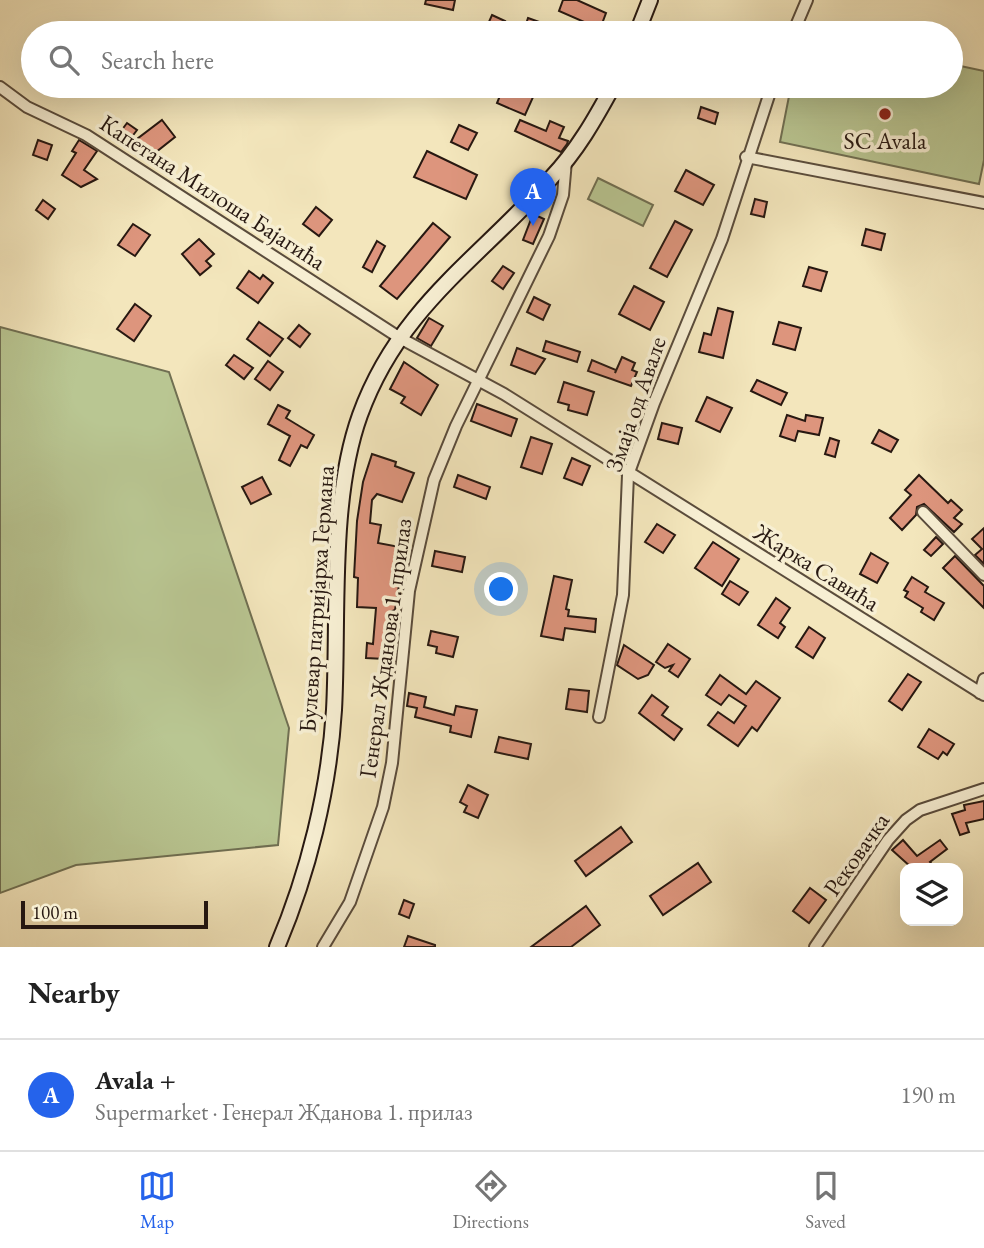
<!DOCTYPE html>
<meta charset="utf-8">
<style>
:root{--surface:#fff;--page:#f6f6f6;--text:#222;--muted:#767676;--line:#e0e0e0;--accent:#2563eb}
body{margin:0;font-family:"EB Garamond",serif;background:var(--page);color:var(--text)}
.controls{position:absolute;right:21px;bottom:21px;display:grid;overflow:hidden;border-radius:14px;box-shadow:0 7px 28px #0002}
.controls button{width:63px;height:63px;display:grid;place-items:center;padding:0;border:0;border-bottom:2px solid var(--line);background:var(--surface);color:var(--text);font:35px sans-serif}
.scale{position:absolute;left:21px;bottom:18px;width:187px;box-sizing:border-box;padding-left:7px;border:4px solid #271811;border-top:0;font-size:19px;line-height:24px;white-space:nowrap;color:#271811;-webkit-text-stroke:5px #f7efd3;paint-order:stroke}
.you{position:absolute;left:502px;top:590px;width:24px;height:24px;margin:-18px;border:5px solid #fff;border-radius:50%;background:#1a73e8;box-shadow:0 0 0 10px #1a73e833}
.badge{display:grid;place-items:center;width:46px;height:46px;border-radius:50%;background:var(--accent);color:#fff;font-size:23px;font-weight:700}
.pin{position:absolute;translate:-50% -58px;filter:drop-shadow(0 2px 4px #0008)}
.pin::after{content:'';position:absolute;top:37px;width:24px;height:21px;background:inherit;clip-path:polygon(0 0,100% 0,50% 100%)}
.list{margin:0;padding:0;list-style:none}
h2{display:flex;justify-content:space-between;align-items:center;height:91px;margin:0;padding:0 28px;font-size:30px}
h2 small{font-size:23px;font-weight:400;color:var(--muted)}
.list li{display:grid;grid-template-columns:46px 1fr auto;gap:21px;align-items:center;box-sizing:border-box;height:112px;padding:0 28px;border-top:2px solid var(--line)}
.list b{display:block;font-size:26px;white-space:nowrap}
.list p{margin:0;font-size:23px;white-space:nowrap;color:var(--muted)}
.list em{font-size:23px;font-style:normal;color:var(--muted)}
.icon{flex:none;width:38px;height:38px;fill:none;stroke:currentColor;stroke-width:2;stroke-linecap:round;stroke-linejoin:round}
.map{position:relative;flex:none;width:984px;height:947px;overflow:hidden}
.search{position:absolute;background:var(--surface);box-shadow:0 7px 28px #0002;left:21px;right:21px;top:21px;height:77px;display:flex;align-items:center;gap:18px;box-sizing:border-box;padding:0 24px;border-radius:38px;color:var(--muted);font-size:26px}
.sheet{height:203px;background:var(--surface)}
nav{display:flex;justify-content:space-around;align-items:center;box-sizing:border-box;height:98px;border-top:2px solid var(--line);background:var(--surface);font-size:19px;color:var(--muted)}
nav a{display:grid;justify-items:center;gap:4px}
nav .on{color:var(--accent)}
.map>svg:first-child{display:block}
.green{fill:#b9c692;stroke:#706f52;stroke-width:2}
.building{fill:#dd957d;stroke:#271811;stroke-width:2}
.lines{fill:none;stroke-linecap:round;stroke-linejoin:round}
.street-casing{stroke:#5a4c3c;stroke-width:14}
.secondary-casing{stroke:#271811;stroke-width:18}
.street{stroke:#f7efd3;stroke-width:10}
.secondary{stroke:#f7efd3;stroke-width:14}
.poi-dot{fill:#8f2418;stroke:#f7efd3;stroke-width:2.5}
.labels{text-anchor:middle;dominant-baseline:central;stroke-width:7;stroke-linejoin:round;paint-order:stroke}
.poi-label{font-size:24px;fill:#271811;stroke:#f7efd3}
.street-label{font-size:24px;fill:#271811;stroke:#f7efd3}
</style>
<div class="map">
<svg width="984" height="947" viewBox="0 0 984 947">
<rect width="100%" height="100%" fill="#f3e6bc"/>
<filter id="stains"><feTurbulence type="fractalNoise" baseFrequency=".00286" numOctaves="4"/><feColorMatrix values="0 0 0 0 .2 0 0 0 0 .09 0 0 0 0 .02 0 0 0 .5 -.17"/></filter>
<radialGradient id="worn" r=".72"><stop offset=".6" stop-color="#630" stop-opacity="0"/><stop offset="1" stop-color="#630" stop-opacity=".3"/></radialGradient>
<!-- green -->
<g class="green">
<polygon points="951,64 984,71 984,160 979,184 780,142 791,86 951,86"/>
<polygon points="598,178 653,205 643,226 588,199"/>
<polygon points="0,327 169,372 289,728 278,845 76,865 0,893"/>
</g>
<!-- building -->
<g class="building">
<polygon points="426,0 455,0 453,10 425,4"/>
<polygon points="563,0 577,0 606,13 600,29 559,11"/>
<polygon points="492,15 505,21 499,33 484,33"/>
<polygon points="528,18 548,25 545,33 523,33"/>
<polygon points="504,86 534,95 525,115 497,103"/>
<polygon points="701,107 718,113 715,124 698,118"/>
<polygon points="162,120 175,137 151,156 137,139"/>
<polygon points="520,120 546,131 550,121 564,127 559,138 568,141 567,144 561,152 515,131"/>
<polygon points="127,123 137,130 125,146 115,139"/>
<polygon points="459,125 477,133 468,150 451,142"/>
<polygon points="38,140 52,145 47,160 33,155"/>
<polygon points="79,140 97,151 84,170 97,179 81,187 62,175 76,153 72,151"/>
<polygon points="427,151 477,175 466,199 414,177"/>
<polygon points="686,170 714,185 703,205 675,191"/>
<polygon points="755,199 767,202 764,217 751,214"/>
<polygon points="43,200 55,209 48,219 36,210"/>
<polygon points="316,207 332,220 319,236 303,224"/>
<polygon points="533,214 544,219 533,244 523,240"/>
<polygon points="675,221 692,230 667,277 650,268"/>
<polygon points="433,223 450,237 397,299 380,286"/>
<polygon points="133,224 150,235 135,256 118,245"/>
<polygon points="866,229 885,234 881,250 862,245"/>
<polygon points="199,239 214,254 206,261 211,266 200,275 182,254"/>
<polygon points="377,241 385,246 372,272 363,267"/>
<polygon points="503,266 514,273 503,289 492,281"/>
<polygon points="809,267 827,272 821,291 803,286"/>
<polygon points="249,271 260,279 263,275 273,283 258,303 237,288"/>
<polygon points="634,286 664,302 650,330 619,314"/>
<polygon points="534,297 550,305 543,320 527,312"/>
<polygon points="135,304 151,316 134,341 117,329"/>
<polygon points="718,308 733,312 723,358 699,352 704,333 711,335"/>
<polygon points="429,318 443,326 431,346 417,338"/>
<polygon points="259,322 283,339 270,356 247,339"/>
<polygon points="779,322 801,328 795,350 773,344"/>
<polygon points="299,325 310,334 300,347 288,338"/>
<polygon points="546,341 580,352 577,362 543,351"/>
<polygon points="517,348 545,359 535,374 511,365"/>
<polygon points="234,355 253,368 244,379 226,365"/>
<polygon points="622,357 635,363 632,370 637,372 631,386 588,371 592,360 616,370 615,373"/>
<polygon points="268,361 283,372 270,390 255,379"/>
<polygon points="404,362 438,385 421,415 401,403 405,397 390,389"/>
<polygon points="757,380 787,393 781,405 751,391"/>
<polygon points="564,382 594,392 587,415 568,410 569,405 558,402"/>
<polygon points="707,397 732,408 720,432 696,421"/>
<polygon points="477,404 517,419 511,436 471,421"/>
<polygon points="278,405 290,411 286,418 314,435 307,448 301,445 290,466 279,460 290,436 268,424"/>
<polygon points="787,415 805,421 806,415 823,418 819,435 798,431 795,441 780,436"/>
<polygon points="662,423 682,428 678,444 658,439"/>
<polygon points="879,430 898,440 891,452 872,443"/>
<polygon points="531,437 552,444 542,474 521,467"/>
<polygon points="830,438 839,441 835,457 825,454"/>
<polygon points="372,454 396,462 395,466 414,473 402,502 377,494 372,500 370,523 381,525 378,543 405,548 395,610 390,612 385,659 366,658 367,643 373,644 376,608 357,607 358,578 354,577 357,521 363,482"/>
<polygon points="572,458 590,466 582,485 564,478"/>
<polygon points="458,475 490,487 486,499 454,487"/>
<polygon points="919,475 948,503 951,500 962,510 954,518 962,524 954,532 924,504 917,507 916,515 902,530 890,518 911,495 905,490"/>
<polygon points="262,477 271,494 251,504 242,487"/>
<polygon points="657,524 675,535 663,553 645,542"/>
<polygon points="984,528 984,564 975,555 982,549 972,539"/>
<polygon points="936,537 943,544 931,556 924,550"/>
<polygon points="713,542 739,559 722,586 695,568"/>
<polygon points="435,551 465,557 462,572 432,566"/>
<polygon points="871,553 888,563 877,583 860,574"/>
<polygon points="955,556 984,586 984,608 943,568"/>
<polygon points="554,576 572,580 566,609 569,610 568,616 596,619 595,632 565,628 563,640 541,636"/>
<polygon points="912,577 928,587 925,592 944,603 934,620 921,612 923,608 905,597 908,592 904,590"/>
<polygon points="730,581 748,592 739,605 722,594"/>
<polygon points="776,598 790,608 780,623 785,627 778,638 758,625"/>
<polygon points="809,627 825,638 813,658 796,647"/>
<polygon points="431,631 458,637 453,657 436,653 437,647 428,645"/>
<polygon points="668,644 690,659 678,677 669,671 673,665 665,668 656,662"/>
<polygon points="624,645 654,665 648,675 638,679 617,665"/>
<polygon points="908,674 921,682 902,710 889,701"/>
<polygon points="720,675 746,694 756,681 780,698 757,731 752,727 738,746 708,725 718,712 734,723 746,706 729,695 721,705 706,695"/>
<polygon points="569,689 589,691 587,712 566,709"/>
<polygon points="409,693 426,697 424,707 454,715 456,706 477,710 471,737 450,732 451,726 415,717 417,708 407,706"/>
<polygon points="652,695 668,707 662,715 682,729 674,740 639,713"/>
<polygon points="929,729 954,744 947,755 943,752 938,759 918,747"/>
<polygon points="499,737 531,744 528,759 495,752"/>
<polygon points="468,785 488,795 478,818 464,812 467,806 460,802"/>
<polygon points="984,801 984,819 966,823 969,832 960,835 952,814 965,810 964,805"/>
<polygon points="621,827 632,842 586,876 575,861"/>
<polygon points="903,840 917,856 940,840 947,849 930,862 935,868 912,868 892,850"/>
<polygon points="855,854 864,861 856,873 846,867"/>
<polygon points="698,863 711,882 663,915 650,896"/>
<polygon points="810,888 826,900 809,923 793,911"/>
<polygon points="404,900 414,904 409,918 399,914"/>
<polygon points="586,906 600,925 571,947 531,947"/>
<polygon points="408,936 435,945 435,947 404,947"/>
</g>
<g class="lines">
<!-- street casing -->
<g class="street-casing">
<g id="street">
<polyline points="793,33 807,0"/>
<polyline points="0,87 27,107 86,135 400,338 504,394 984,695"/>
<polyline points="746,157 984,203"/>
<polyline points="923,512 984,575"/>
<polyline points="980,693 984,679"/>
<polyline points="599,717 623,595 628,475 654,403 722,239 772,86"/>
<polyline points="323,947 350,902 383,807 392,763 409,591 434,480 456,426 549,236 563,195 566,161"/>
<polyline points="815,947 888,840 906,820 920,810 984,789"/>
</g>
</g>
<!-- secondary casing -->
<g class="secondary-casing">
<g id="secondary">
<polyline points="637,33 650,0"/>
<path d="M277,947C308,874 329,790 334,710C339,619 329,501 360,415C399,307 479,259 551,178C577,151 595,119 613,86"/>
</g>
</g>
<!-- street -->
<use href="#street" class="street"/>
<!-- secondary -->
<use href="#secondary" class="secondary"/>
</g>
<!-- markers -->
<circle class="poi-dot" cx="885" cy="114" r="7"/>
<g class="labels">
<!-- poi labels -->
<g class="poi-label">
<text x="885" y="140">SC Avala</text>
</g>
<!-- street labels -->
<g class="street-label">
<text transform="translate(213 192) rotate(33)">Капетана Милоша Бајагића</text>
<text transform="translate(635 404) rotate(-71)">Змаја од Авале</text>
<text transform="translate(817 567) rotate(32)">Жарка Савића</text>
<text transform="translate(316 599) rotate(-86)">Булевар патријарха Германа</text>
<text transform="translate(385 648) rotate(-82)">Генерал Жданова 1. прилаз</text>
<text transform="translate(856 854) rotate(-55)">Рековачка</text>
</g>
</g>
<rect width="100%" height="100%" filter="url(#stains)"/>
<rect width="100%" height="100%" fill="url(#worn)"/>
</svg>
<div class="controls">
<button><svg class="icon" aria-label="layers" viewBox="0 0 24 24"><path d="M12 4l9 5-9 5-9-5zM3 14l9 5 9-5"/></svg></button>
</div>
<div class="scale">100 m</div>
<div class="you"></div>
<div class="pin badge" style="left:533px;top:226px">A</div>
<div class="search"><svg class="icon" aria-label="search" viewBox="0 0 24 24"><circle cx="10" cy="10" r="6"/><path d="M15 15l6 6"/></svg>Search here</div>
</div>
<section class="sheet">
<h2>Nearby<small></small></h2>
<ul class="list">
<li><span class="badge">A</span><div><b>Avala +</b><p>Supermarket · Генерал Жданова 1. прилаз</p></div><em>190 m</em></li>
</ul>
</section>
<nav>
<a class="on"><svg class="icon" aria-label="map" viewBox="0 0 24 24"><path d="M3 6l6-2 6 2 6-2v14l-6 2-6-2-6 2zM9 4v14M15 6v14"/></svg>Map</a>
<a><svg class="icon" aria-label="directions" viewBox="0 0 24 24"><path d="M12 3l9 9-9 9-9-9zM9 14v-3h6M13 9l2 2-2 2"/></svg>Directions</a>
<a><svg class="icon" aria-label="saved" viewBox="0 0 24 24"><path d="M7 4h10v16l-5-4-5 4z"/></svg>Saved</a>
</nav>
